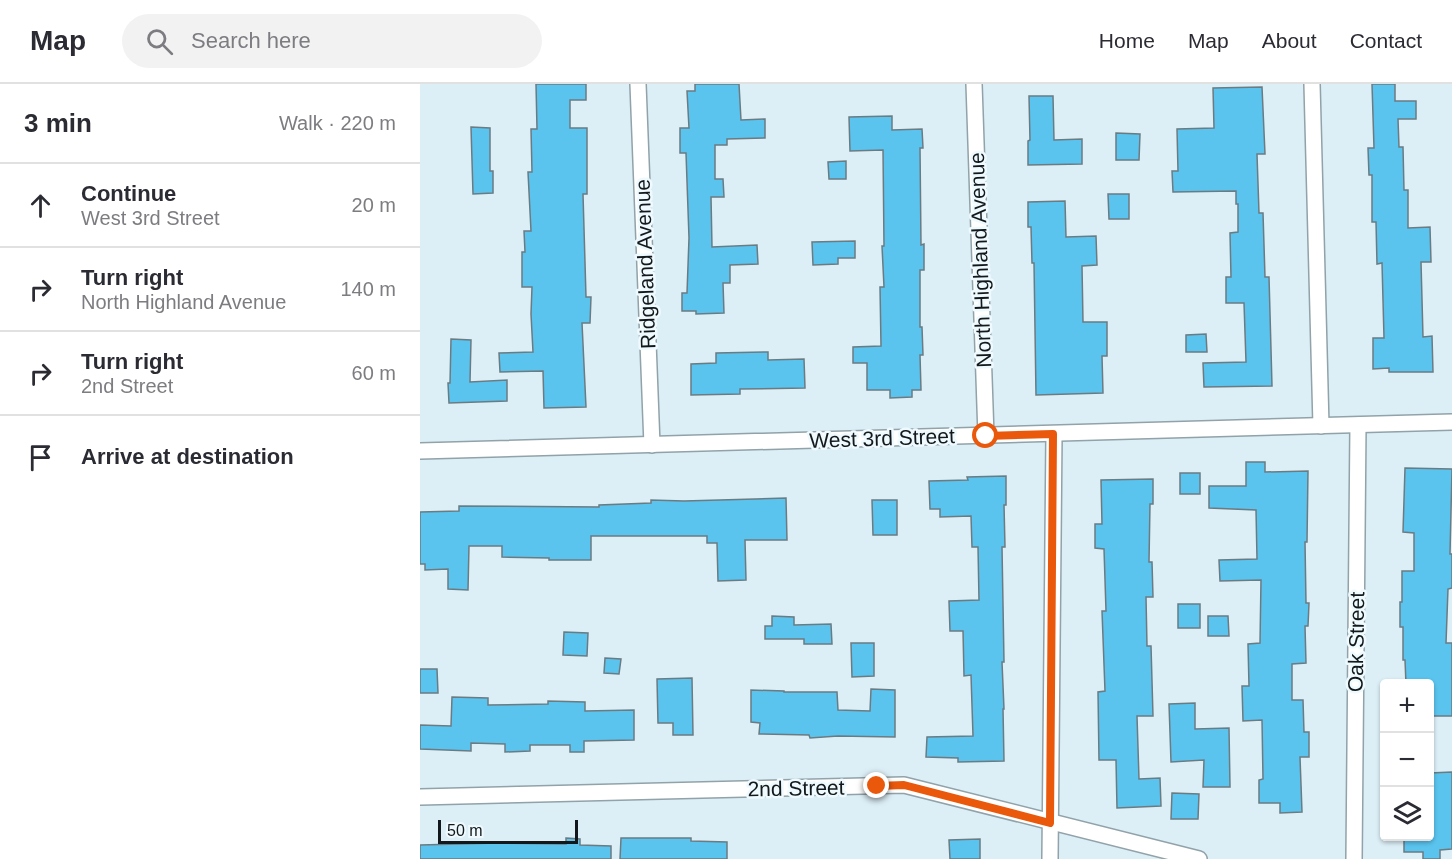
<!DOCTYPE html>
<meta charset="utf-8">
<style>
:root{--surface:#fff;--page:#f2f2f3;--text:#2b2b33;--muted:#7c7c81;--line:#e1e1e2}
body{margin:0;font-family:Helvetica,sans-serif;background:var(--page);color:var(--text)}
.controls{position:absolute;right:18px;bottom:18px;display:grid;overflow:hidden;border-radius:6px;box-shadow:0 2px 4px #0004}
.controls button{width:54px;height:54px;display:grid;place-items:center;padding:0;border:0;border-bottom:2px solid var(--line);background:var(--surface);color:var(--text);font:30px sans-serif}
.scale{position:absolute;left:18px;bottom:15px;width:140px;box-sizing:border-box;padding-left:6px;border:3px solid #12181b;border-top:0;font-size:16px;line-height:21px;white-space:nowrap;color:#12181b;-webkit-text-stroke:4px #effaff;paint-order:stroke}
.stop{position:absolute;width:18px;height:18px;margin:-14px;border:4px solid #ea580c;border-radius:50%;background:#fff}
.stop.end{background:#ea580c;border-color:#fff;box-shadow:0 2px 6px #0008}
.list{margin:0;padding:0;list-style:none}
h2{display:flex;justify-content:space-between;align-items:center;height:78px;margin:0;padding:0 24px;font-size:26px}
h2 small{font-size:20px;font-weight:400;color:var(--muted)}
.list li{display:grid;grid-template-columns:39px 1fr auto;gap:18px;align-items:center;box-sizing:border-box;height:84px;padding:0 24px;border-top:2px solid var(--line)}
.list b{display:block;font-size:22px;white-space:nowrap}
.list p{margin:0;font-size:20px;white-space:nowrap;color:var(--muted)}
.list em{font-size:20px;font-style:normal;color:var(--muted)}
.icon{flex:none;width:33px;height:33px;fill:none;stroke:currentColor;stroke-width:2;stroke-linecap:round;stroke-linejoin:round}
.map{position:relative;flex:none;width:1032px;height:775px;overflow:hidden}
header{display:flex;align-items:center;gap:36px;box-sizing:border-box;height:84px;padding:0 30px;background:var(--surface);border-bottom:2px solid var(--line)}
header strong{font-size:28px}
nav{display:flex;gap:33px;margin-inline-start:auto;font-size:21px}
.search{width:420px;height:54px;background:var(--page);display:flex;align-items:center;gap:15px;box-sizing:border-box;padding:0 21px;border-radius:33px;color:var(--muted);font-size:22px}
main{display:flex}
aside{flex:1;background:var(--surface)}
.map>svg:first-child{display:block}
.building{fill:#5ac4ee;stroke:#6b7b82;stroke-width:1.5}
.lines{fill:none;stroke-linecap:round;stroke-linejoin:round}
.street-casing{stroke:#91a2a9;stroke-width:18}
.street{stroke:#fff;stroke-width:15}
.route{stroke:#ea580c;stroke-width:8}
.labels{text-anchor:middle;dominant-baseline:central;stroke-width:5;stroke-linejoin:round;paint-order:stroke}
.street-label{font-size:21px;fill:#12181b;stroke:#effaff}
</style>
<header>
<strong>Map</strong>
<div class="search"><svg class="icon" aria-label="search" viewBox="0 0 24 24"><circle cx="10" cy="10" r="6"/><path d="M15 15l6 6"/></svg>Search here</div>
<nav><a>Home</a><a>Map</a><a>About</a><a>Contact</a></nav>
</header>
<main>
<aside>
<h2>3 min<small>Walk · 220 m</small></h2>
<ul class="list">
<li><svg class="icon" aria-label="ahead" viewBox="0 0 24 24"><path d="M12 20V5M6 11l6-6 6 6"/></svg><div><b>Continue</b><p>West 3rd Street</p></div><em>20 m</em></li>
<li><svg class="icon" aria-label="right" viewBox="0 0 24 24"><path d="M7 20v-9h11M14 6l5 5-5 5"/></svg><div><b>Turn right</b><p>North Highland Avenue</p></div><em>140 m</em></li>
<li><svg class="icon" aria-label="right" viewBox="0 0 24 24"><path d="M7 20v-9h11M14 6l5 5-5 5"/></svg><div><b>Turn right</b><p>2nd Street</p></div><em>60 m</em></li>
<li><svg class="icon" aria-label="arrive" viewBox="0 0 24 24"><path d="M6 21V4h12l-3 4 3 4H6"/></svg><div><b>Arrive at destination</b></div></li>
</ul>
</aside>
<div class="map">
<svg width="1032" height="775" viewBox="0 0 1032 775">
<rect width="100%" height="100%" fill="#dceef6"/>
<!-- building -->
<g class="building">
<polygon points="116,0 166,0 166,16 150,16 150,44 167,44 167,110 163,110 166,213 171,213 170,239 162,239 166,323 124,324 123,287 80,288 79,269 113,268 111,230 112,203 102,203 102,168 105,168 104,147 111,147 108,88 112,88 111,45 117,45"/>
<polygon points="275,0 319,0 321,36 345,35 345,54 307,55 307,61 295,61 295,95 303,95 304,113 291,113 292,163 337,161 338,180 310,181 310,199 303,199 304,229 276,230 276,227 262,227 262,209 267,209 269,154 266,69 260,69 260,44 269,44 267,7 275,7"/>
<polygon points="952,0 975,0 975,17 996,17 996,35 978,35 979,63 983,63 984,106 988,106 988,144 1010,143 1011,178 1001,178 1003,253 1012,252 1013,288 969,288 969,284 953,285 953,254 964,254 962,179 957,180 956,138 952,138 952,91 949,91 948,64 954,64"/>
<polygon points="842,3 845,70 837,70 839,129 843,129 845,193 849,193 852,302 784,303 783,279 826,278 824,219 806,219 806,193 811,193 810,149 818,148 818,120 816,120 816,107 753,108 752,87 758,87 757,45 794,44 793,4"/>
<polygon points="609,12 633,12 634,56 662,55 662,80 608,81 608,57 610,56"/>
<polygon points="472,32 472,46 502,45 503,64 500,64 501,161 504,160 504,186 500,186 500,243 502,243 503,271 500,271 501,306 492,306 492,313 470,314 470,306 447,306 447,279 433,279 433,263 461,262 460,203 464,203 462,162 464,162 463,66 430,67 429,33"/>
<polygon points="51,43 70,44 70,87 73,87 73,109 53,110"/>
<polygon points="696,49 720,50 719,76 696,76"/>
<polygon points="426,77 426,95 409,95 408,78"/>
<polygon points="688,110 709,110 709,135 689,135"/>
<polygon points="645,117 646,153 676,152 677,181 662,182 663,238 687,238 687,272 682,272 683,309 616,311 614,179 612,179 611,143 608,143 608,118"/>
<polygon points="435,157 435,174 418,174 418,180 393,181 392,158"/>
<polygon points="786,250 787,268 766,268 766,251"/>
<polygon points="31,255 51,256 50,298 87,296 87,317 29,319 28,299 30,299"/>
<polygon points="348,268 348,276 384,275 385,304 320,305 320,310 271,311 271,280 296,279 296,269"/>
<polygon points="826,378 845,378 845,388 888,387 887,458 885,458 886,519 889,519 888,542 885,542 886,579 872,580 872,616 883,616 884,648 889,648 889,673 880,673 882,728 860,729 860,719 839,719 839,696 843,695 842,636 823,637 822,602 829,602 828,560 840,559 841,496 800,497 799,476 837,475 836,426 789,424 789,402 826,402"/>
<polygon points="985,384 1032,385 1030,470 1032,470 1032,504 1028,505 1026,559 1032,559 1032,632 1010,632 1010,600 986,600 985,576 983,576 983,543 980,543 980,518 982,518 982,487 994,487 994,449 983,448"/>
<rect x="760" y="389" width="20" height="21"/>
<polygon points="586,392 586,421 584,421 585,463 582,463 584,578 582,578 584,625 583,625 584,677 538,678 538,674 506,673 507,653 553,652 551,591 544,592 543,547 530,547 529,517 559,516 558,463 552,463 551,432 520,433 520,425 510,425 509,397 548,396 547,393"/>
<polygon points="733,395 733,420 730,420 729,478 732,478 733,513 726,513 727,562 731,562 733,632 717,632 719,695 740,694 741,722 697,724 696,676 679,676 678,608 685,607 682,527 686,527 684,465 675,464 675,440 682,440 681,396"/>
<polygon points="366,414 367,456 325,456 326,496 298,497 297,459 287,459 287,452 171,452 171,476 129,476 129,474 82,473 82,462 49,462 48,506 28,505 28,485 5,486 5,480 0,480 0,428 39,427 39,422 179,423 179,421 231,419 231,416 264,417"/>
<polygon points="452,416 477,416 477,451 453,451"/>
<rect x="758" y="520" width="22" height="24"/>
<polygon points="352,532 374,533 374,541 411,540 412,560 384,560 384,555 345,555 345,542 352,542"/>
<polygon points="788,532 808,532 809,552 788,552"/>
<polygon points="144,548 168,549 167,572 143,571"/>
<polygon points="431,559 454,559 454,592 432,593"/>
<polygon points="185,574 201,575 199,590 184,589"/>
<polygon points="0,585 17,585 18,609 0,609"/>
<polygon points="272,594 273,651 253,651 253,639 238,639 237,595"/>
<polygon points="451,605 475,606 475,653 418,652 390,654 389,651 339,650 340,639 331,638 331,606 364,607 364,608 417,608 418,626 450,627"/>
<polygon points="32,613 68,614 68,621 128,620 128,617 165,618 165,627 214,626 214,656 164,657 164,668 150,668 150,661 110,661 110,667 85,668 85,660 51,659 51,667 0,665 0,641 31,642"/>
<polygon points="775,619 775,645 809,644 810,703 783,703 784,676 751,678 749,620"/>
<polygon points="1032,688 1032,765 1020,766 1020,775 1003,775 1003,768 984,768 984,753 1010,753 1010,689"/>
<polygon points="752,709 779,710 778,735 751,735"/>
<polygon points="146,754 160,755 160,761 191,762 191,775 0,775 0,761 78,759 146,760"/>
<polygon points="201,754 271,754 271,757 307,758 307,775 200,775"/>
<polygon points="560,755 560,775 530,775 529,756"/>
</g>
<g class="lines">
<!-- street casing -->
<g class="street-casing">
<g id="street">
<polyline points="218,0 232,361"/>
<polyline points="554,0 566,352"/>
<polyline points="892,0 901,342"/>
<polyline points="0,367 1032,338"/>
<polyline points="0,713 484,701 779,775"/>
<polyline points="630,775 634,350"/>
<polyline points="934,775 938,341"/>
</g>
</g>
<!-- street -->
<use href="#street" class="street"/>
</g>
<g class="lines">
<!-- route -->
<polyline class="route" points="457,702 484,701 630,739 633,350 566,352"/>
</g>
<g class="labels">
<!-- street labels -->
<g class="street-label">
<text transform="translate(560 176) rotate(-92)">North Highland Avenue</text>
<text transform="translate(225 180) rotate(-92)">Ridgeland Avenue</text>
<text transform="translate(462 354) rotate(-2)">West 3rd Street</text>
<text transform="translate(936 558) rotate(-89)">Oak Street</text>
<text transform="translate(376 704) rotate(-1)">2nd Street</text>
</g>
</g>
</svg>
<div class="controls">
<button>+</button>
<button>−</button>
<button><svg class="icon" aria-label="layers" viewBox="0 0 24 24"><path d="M12 4l9 5-9 5-9-5zM3 14l9 5 9-5"/></svg></button>
</div>
<div class="scale">50 m</div>
<div class="stop" style="left:566px;top:352px"></div>
<div class="stop end" style="left:457px;top:702px"></div>
</div>
</main>
